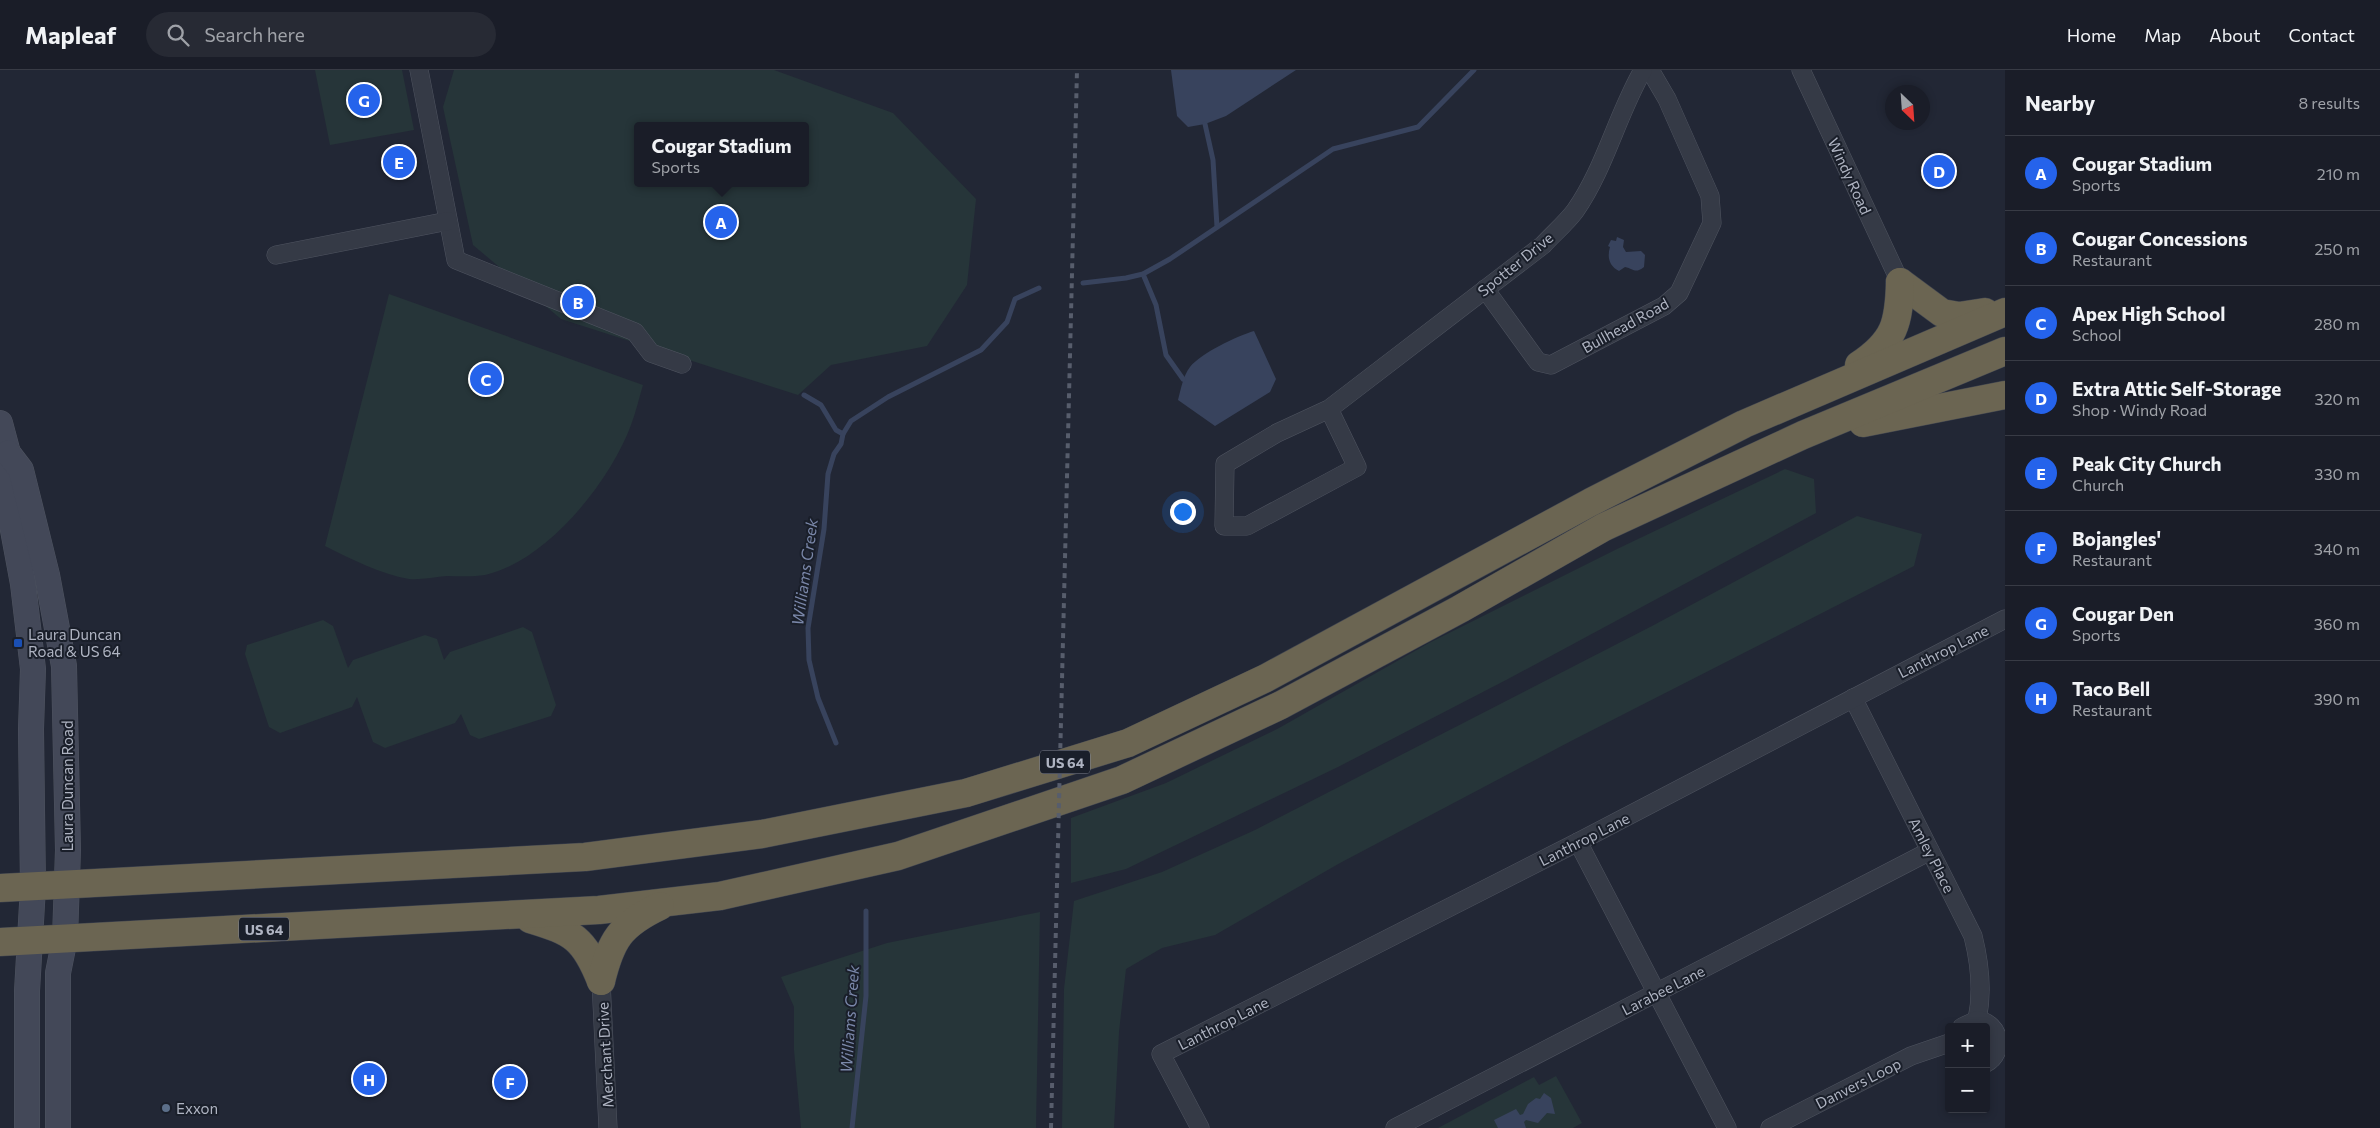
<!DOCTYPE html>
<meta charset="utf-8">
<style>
:root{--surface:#1a1d28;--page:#272a34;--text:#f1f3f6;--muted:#9fa2a8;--line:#383b45;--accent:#2563eb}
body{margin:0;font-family:Commissioner,sans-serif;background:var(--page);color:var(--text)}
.controls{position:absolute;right:15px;bottom:15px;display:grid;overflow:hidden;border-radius:5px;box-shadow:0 2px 8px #0003}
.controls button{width:45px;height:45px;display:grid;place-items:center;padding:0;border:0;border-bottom:1px solid var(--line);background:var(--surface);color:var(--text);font:25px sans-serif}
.compass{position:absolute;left:1885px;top:15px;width:45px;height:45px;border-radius:50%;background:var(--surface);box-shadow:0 2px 8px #0003;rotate:155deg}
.you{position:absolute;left:1182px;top:441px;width:18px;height:18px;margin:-12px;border:4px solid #fff;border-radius:50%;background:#1a73e8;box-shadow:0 0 0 8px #1a73e833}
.badge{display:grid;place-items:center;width:32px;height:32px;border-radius:50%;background:var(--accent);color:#fff;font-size:16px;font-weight:700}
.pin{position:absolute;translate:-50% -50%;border:2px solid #fff;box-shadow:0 1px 5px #0006}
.popup{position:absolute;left:634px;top:52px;width:175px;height:65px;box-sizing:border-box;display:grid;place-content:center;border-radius:5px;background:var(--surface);filter:drop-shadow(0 1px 4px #0005);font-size:16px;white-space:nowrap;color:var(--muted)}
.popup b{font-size:19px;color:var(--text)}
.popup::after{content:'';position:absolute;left:50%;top:100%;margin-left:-10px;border:10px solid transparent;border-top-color:var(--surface)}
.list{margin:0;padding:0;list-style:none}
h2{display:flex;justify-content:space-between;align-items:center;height:65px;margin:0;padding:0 20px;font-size:21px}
h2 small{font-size:16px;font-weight:400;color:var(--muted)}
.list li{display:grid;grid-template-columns:32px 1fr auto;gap:15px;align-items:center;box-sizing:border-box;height:75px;padding:0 20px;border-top:1px solid var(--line)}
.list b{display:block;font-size:19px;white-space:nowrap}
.list p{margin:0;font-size:16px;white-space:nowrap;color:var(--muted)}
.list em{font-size:16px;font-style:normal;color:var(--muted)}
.icon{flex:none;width:28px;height:28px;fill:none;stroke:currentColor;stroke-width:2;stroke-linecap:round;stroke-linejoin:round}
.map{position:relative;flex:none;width:2005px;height:1058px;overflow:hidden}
header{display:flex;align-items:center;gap:30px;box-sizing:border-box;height:70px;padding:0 25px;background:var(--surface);border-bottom:1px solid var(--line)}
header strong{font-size:24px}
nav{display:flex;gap:28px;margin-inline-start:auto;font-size:18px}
.search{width:350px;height:45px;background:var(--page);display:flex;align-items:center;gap:12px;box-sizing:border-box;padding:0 18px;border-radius:28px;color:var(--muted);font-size:19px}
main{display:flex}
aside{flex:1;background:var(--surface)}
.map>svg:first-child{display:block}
.green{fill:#263539;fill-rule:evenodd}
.water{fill:#38435d}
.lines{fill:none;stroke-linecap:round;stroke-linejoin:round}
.stream{stroke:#38435d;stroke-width:5}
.street-casing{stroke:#4f5460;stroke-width:19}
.secondary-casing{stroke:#4f5460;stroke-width:26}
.highway-casing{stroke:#3f4450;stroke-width:29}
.street{stroke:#353a46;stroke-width:18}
.secondary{stroke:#434858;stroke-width:25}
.highway{stroke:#6b6552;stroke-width:28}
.rail{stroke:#575d6c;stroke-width:4;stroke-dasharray:5 5;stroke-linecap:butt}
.transit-dot{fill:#1a4fb4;stroke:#1a1f2a;stroke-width:2}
.service-dot{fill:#5c6f8a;stroke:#1a1f2a;stroke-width:2}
.labels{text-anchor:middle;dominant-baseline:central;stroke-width:4;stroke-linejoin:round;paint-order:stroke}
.shield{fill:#1a1f2a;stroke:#828794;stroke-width:1}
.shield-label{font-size:14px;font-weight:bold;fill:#afb4c2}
.street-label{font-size:15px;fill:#afb4c2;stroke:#1a1f2a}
.poi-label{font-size:15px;fill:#afb4c2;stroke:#1a1f2a;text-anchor:start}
.water-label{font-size:16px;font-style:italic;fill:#7a87a9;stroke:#1a1f2a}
</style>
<header>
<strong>Mapleaf</strong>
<div class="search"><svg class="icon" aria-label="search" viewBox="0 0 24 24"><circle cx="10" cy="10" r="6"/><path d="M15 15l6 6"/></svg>Search here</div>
<nav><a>Home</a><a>Map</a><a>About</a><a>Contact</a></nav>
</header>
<main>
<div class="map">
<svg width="2005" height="1058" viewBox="0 0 2005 1058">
<rect width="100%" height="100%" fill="#222735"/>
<!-- green -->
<g class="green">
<polygon points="315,0 402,0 414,60 330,75"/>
<path d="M454,0H774L893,43L976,129L967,215L927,276L831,295L798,325L561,249L473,175L443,37ZM637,56H805V113H637Z"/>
<path d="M389,224L643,315C639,328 636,342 631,355C610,412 547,491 485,505C473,507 459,506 447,506C435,507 421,510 409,509C380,504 351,489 325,476Z"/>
<polygon points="1785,399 1814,409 1816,443 1508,609 1338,697 1126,799 1071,813 1071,748 1166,713 1279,658 1429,573 1617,479"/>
<polygon points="1857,446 1922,464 1914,496 1573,670 1340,793 1215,865 1162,878 1126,899 1119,962 1114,1058 1062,1058 1064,919 1074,831 1162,802 1255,760 1652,556"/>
<polygon points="323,550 333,556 348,598 353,590 425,565 437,569 444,590 450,582 523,557 532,562 556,635 551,646 479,669 470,665 461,644 455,653 385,678 373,672 357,627 352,637 280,663 269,657 245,584 247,575"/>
<polygon points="1040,842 1036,1058 801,1058 794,980 794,937 781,907 887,873"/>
<polygon points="1556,1006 1582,1053 1573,1058 1438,1058 1534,1007 1539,1015"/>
</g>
<!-- water -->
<g class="water">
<polygon points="1171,0 1296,0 1226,46 1205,54 1188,57 1177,46"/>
<path d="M1617,167L1624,170L1623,177L1626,182L1641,181L1645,185L1644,197C1635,204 1634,199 1625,197L1619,201C1609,196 1607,187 1610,177L1608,176L1611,170L1616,171Z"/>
<path d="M1254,261L1276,309L1270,322L1215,356L1178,330C1181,319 1183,306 1190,297C1201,283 1237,266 1254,261Z"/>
<polygon points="1544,1023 1551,1028 1555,1044 1547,1043 1538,1053 1526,1050 1524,1052 1526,1058 1498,1058 1494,1050 1516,1039 1520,1045 1523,1044 1528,1034 1536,1028 1540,1029"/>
</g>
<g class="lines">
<!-- stream -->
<g class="stream">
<polyline points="1205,54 1213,90 1217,157"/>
<polyline points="1143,204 1156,235 1166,285 1183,309"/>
<polyline points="1083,213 1126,208 1143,204 1170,189 1333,79 1418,57 1474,0"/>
<polyline points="804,325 821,335 836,360 843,364"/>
<polyline points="836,673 818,628 809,590 808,558 824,459 828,404 834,384 841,374 843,364 851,351 888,327 981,280 1007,252 1015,229 1039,218"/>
<polyline points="852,1058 866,926 866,841"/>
</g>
<!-- street casing -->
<g class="street-casing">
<g id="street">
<polyline points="419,0 456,190 635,262 651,283 682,294"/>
<polyline points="1801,0 1900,212"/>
<polyline points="276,185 448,151"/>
<polyline points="1485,219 1538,292 1551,295 1664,236 1679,223 1712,153 1710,126 1667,29 1650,0"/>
<path d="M1329,339L1357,397L1247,456H1224L1225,394L1277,363L1329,339L1543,175C1553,164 1566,153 1575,141C1605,98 1617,45 1643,0"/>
<path d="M1853,628L1973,866C1980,894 1983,922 1977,950"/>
<polyline points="1578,772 1727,1058"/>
<polyline points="601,911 608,1058"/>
<path d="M1962,957L1977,950C2001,953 2005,983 1986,993"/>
<polyline points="1200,1058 1161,984 1578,772 2005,549"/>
<polyline points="1395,1058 1930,781"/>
<polyline points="1770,1058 1911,986 1949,973"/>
</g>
</g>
<!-- secondary casing -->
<g class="secondary-casing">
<g id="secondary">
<polyline points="0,353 8,383 3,406 23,514 33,599 31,659 33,817 27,921 27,1058"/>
<polyline points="8,383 21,400 47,505 64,596 68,780 65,868 58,903 58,1058"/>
</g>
</g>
<!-- highway casing -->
<g class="highway-casing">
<g id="highway">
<polyline points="1900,212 1942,243 1959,246 1985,242"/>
<path d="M1859,295C1895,271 1899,253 1900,212"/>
<polyline points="1863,353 2005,325"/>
<polyline points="0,818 585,787 762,764 966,723 1128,673 1266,608 1591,432 1744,354 2005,242"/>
<path d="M530,849C573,862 584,868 601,911"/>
<polyline points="0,872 599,840 720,826 898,786 1122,710 1281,635 1460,539 1604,457 1803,365 2005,281"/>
<path d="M601,911C611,870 620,855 660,836"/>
</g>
</g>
<!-- street -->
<use href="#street" class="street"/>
<!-- secondary -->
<use href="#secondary" class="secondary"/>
<!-- highway -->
<use href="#highway" class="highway"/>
<!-- rail -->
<polyline class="rail" points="1051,1058 1077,0"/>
</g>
<!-- markers -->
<rect class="transit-dot" x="13" y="568" width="10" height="10" rx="2.5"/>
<circle class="service-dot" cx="166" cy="1038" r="5"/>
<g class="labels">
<!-- shield labels -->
<g class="shield">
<rect x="1040" y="680.5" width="50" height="23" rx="4"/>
<rect x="239" y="847.5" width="50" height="23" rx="4"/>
</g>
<g class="shield-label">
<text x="1065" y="692">US 64</text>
<text x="264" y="859">US 64</text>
</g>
<!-- street labels -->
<g class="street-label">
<text transform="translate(1850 106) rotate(65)">Windy Road</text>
<text transform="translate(1515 194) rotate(-39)">Spotter Drive</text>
<text transform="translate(1625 255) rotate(-29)">Bullhead Road</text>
<text transform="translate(1943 581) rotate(-27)">Lanthrop Lane</text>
<text transform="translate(67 716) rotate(-90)">Laura Duncan Road</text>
<text transform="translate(1584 769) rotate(-27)">Lanthrop Lane</text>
<text transform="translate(1932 785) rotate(63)">Amley Place</text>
<text transform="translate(1663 920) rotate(-27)">Larabee Lane</text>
<text transform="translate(1223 953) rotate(-27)">Lanthrop Lane</text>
<text transform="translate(605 985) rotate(-93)">Merchant Drive</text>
<text transform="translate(1858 1013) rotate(-27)">Danvers Loop</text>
</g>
<!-- poi labels -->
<g class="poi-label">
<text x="28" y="564">Laura Duncan<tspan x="28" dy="17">Road &amp; US 64</tspan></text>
<text x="176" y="1038">Exxon</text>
</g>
<!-- water labels -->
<g class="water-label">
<text transform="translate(804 502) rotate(-82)">Williams Creek</text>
<text transform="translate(849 949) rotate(-86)">Williams Creek</text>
</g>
</g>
</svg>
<div class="controls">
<button>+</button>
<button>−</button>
</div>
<svg class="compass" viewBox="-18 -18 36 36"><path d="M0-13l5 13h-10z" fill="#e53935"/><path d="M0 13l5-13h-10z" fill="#9fa2a8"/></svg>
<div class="you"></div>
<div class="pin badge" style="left:721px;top:152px">A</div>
<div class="popup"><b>Cougar Stadium</b>Sports</div>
<div class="pin badge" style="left:578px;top:232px">B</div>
<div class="pin badge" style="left:486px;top:309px">C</div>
<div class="pin badge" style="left:1939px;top:101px">D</div>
<div class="pin badge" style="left:399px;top:92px">E</div>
<div class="pin badge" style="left:510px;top:1012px">F</div>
<div class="pin badge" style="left:364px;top:30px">G</div>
<div class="pin badge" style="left:369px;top:1009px">H</div>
</div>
<aside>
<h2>Nearby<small>8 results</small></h2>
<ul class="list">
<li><span class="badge">A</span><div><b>Cougar Stadium</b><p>Sports</p></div><em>210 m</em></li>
<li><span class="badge">B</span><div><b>Cougar Concessions</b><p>Restaurant</p></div><em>250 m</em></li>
<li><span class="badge">C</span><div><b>Apex High School</b><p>School</p></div><em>280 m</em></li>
<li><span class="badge">D</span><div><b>Extra Attic Self-Storage</b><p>Shop · Windy Road</p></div><em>320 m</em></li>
<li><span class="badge">E</span><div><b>Peak City Church</b><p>Church</p></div><em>330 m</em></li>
<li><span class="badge">F</span><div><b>Bojangles'</b><p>Restaurant</p></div><em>340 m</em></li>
<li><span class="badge">G</span><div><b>Cougar Den</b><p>Sports</p></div><em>360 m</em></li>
<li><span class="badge">H</span><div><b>Taco Bell</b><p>Restaurant</p></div><em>390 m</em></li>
</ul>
</aside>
</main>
